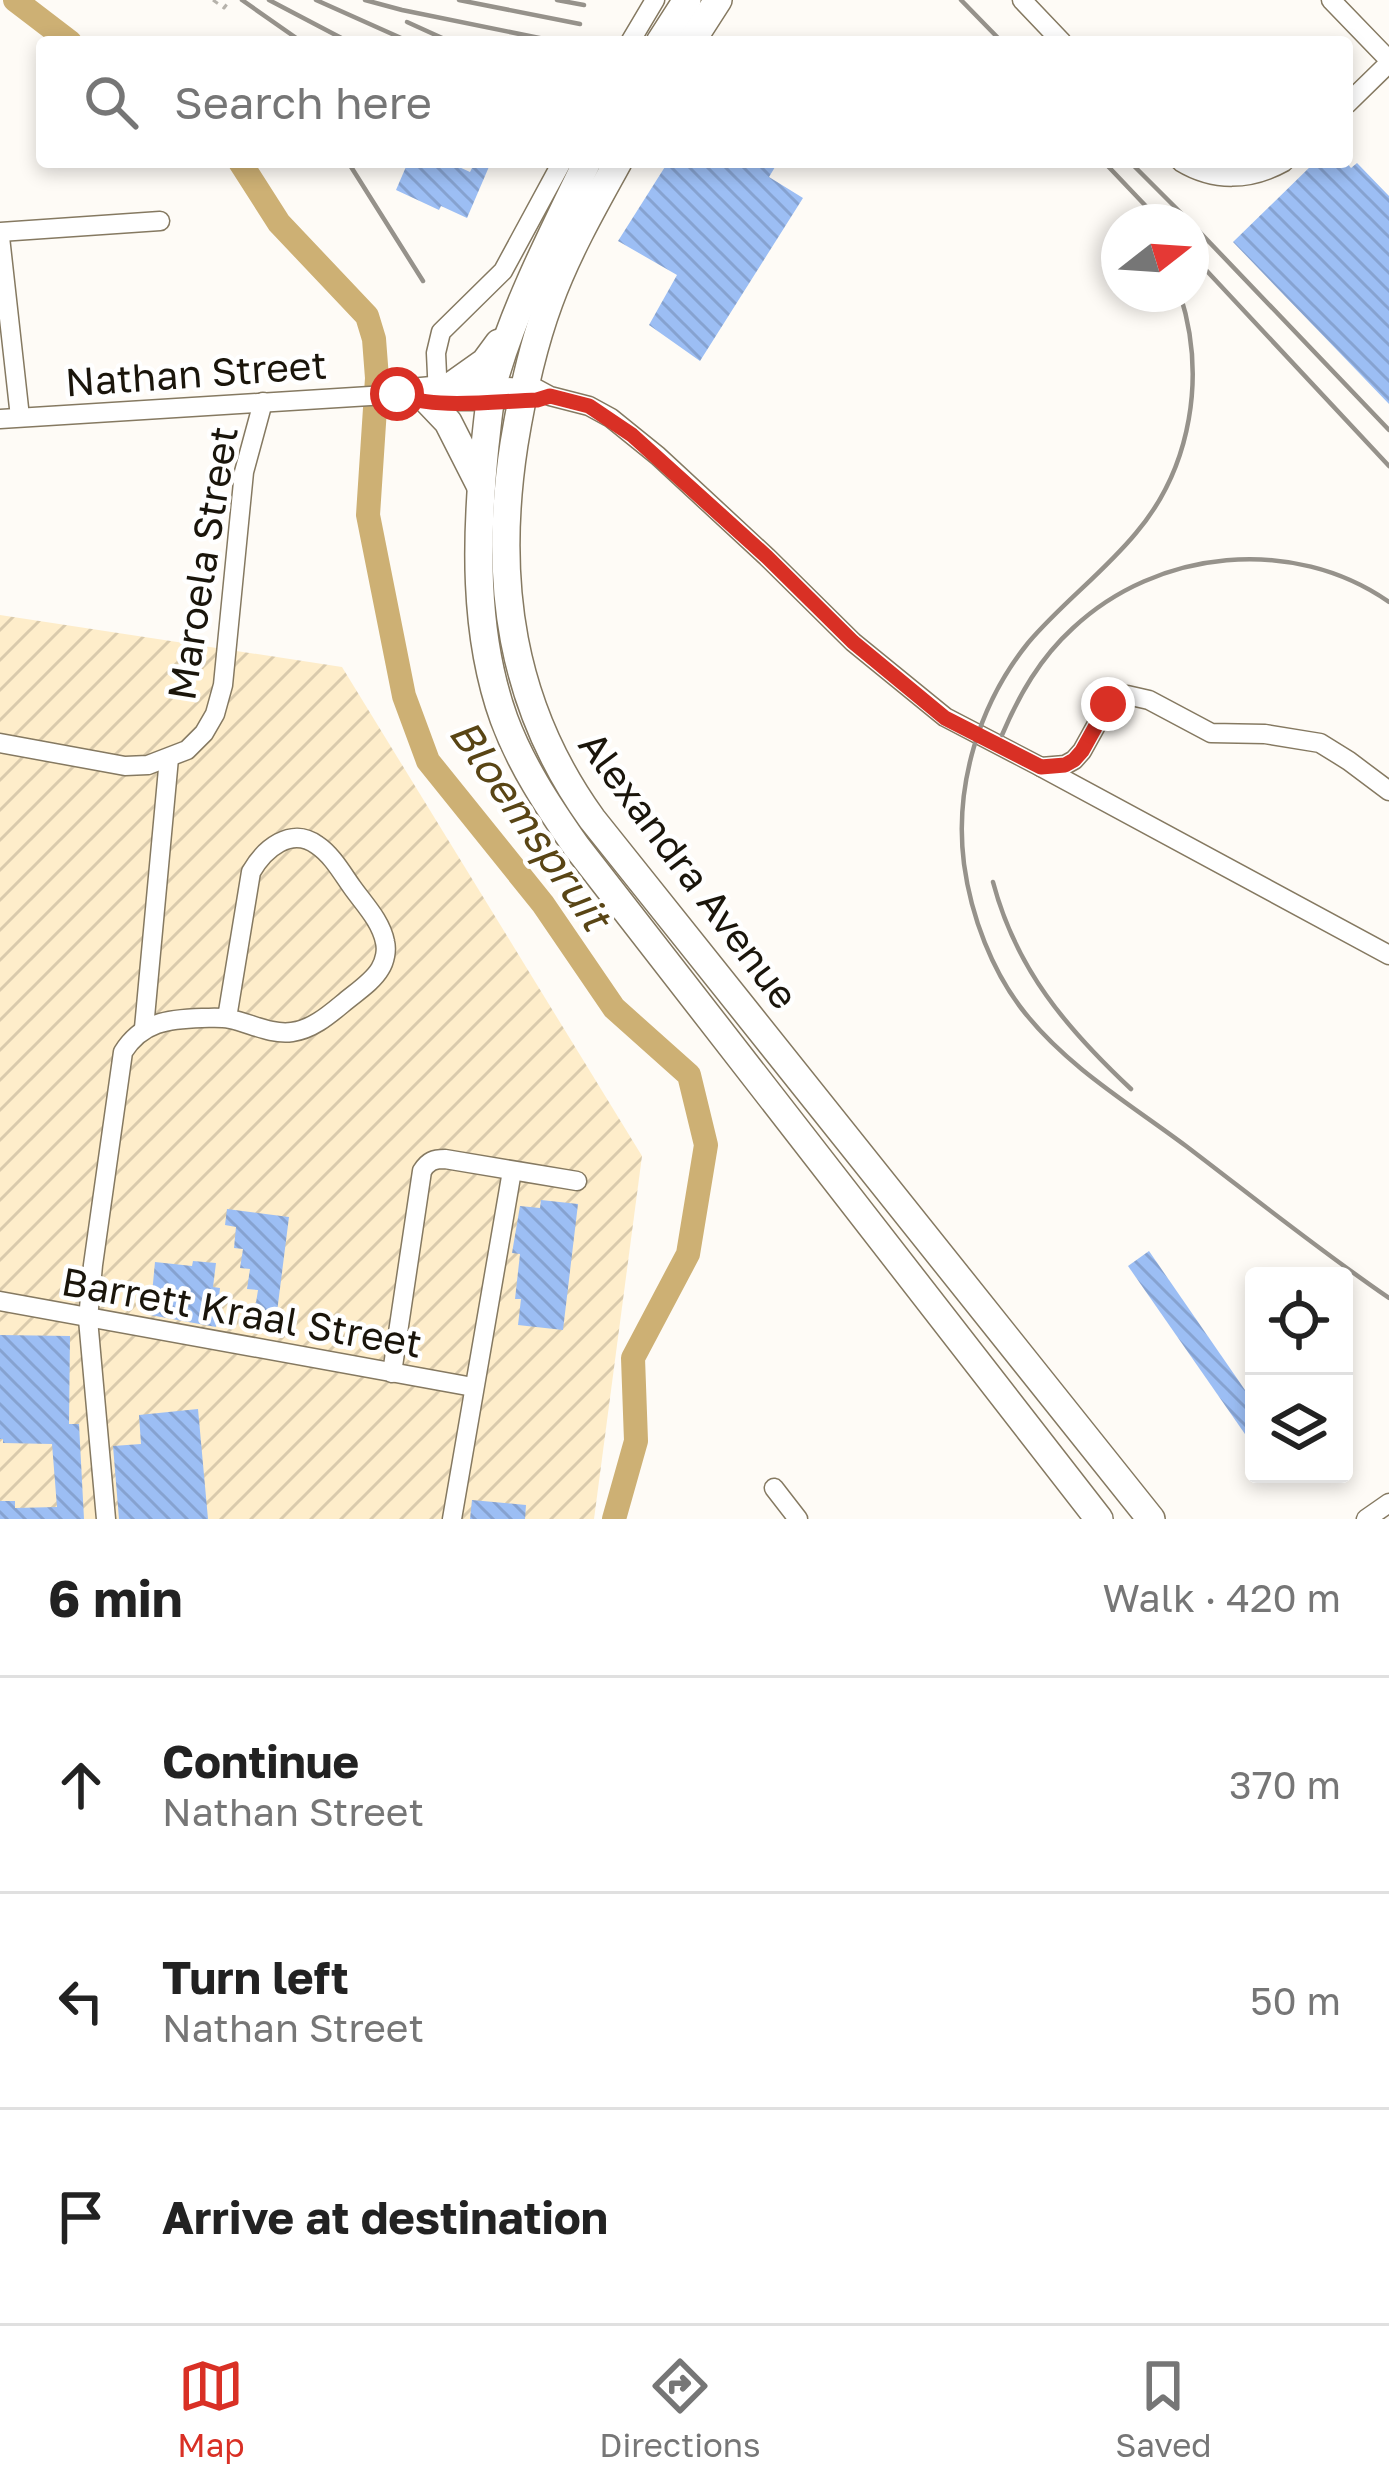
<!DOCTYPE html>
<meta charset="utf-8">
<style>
:root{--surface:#fff;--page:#f2f2f2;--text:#222;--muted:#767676;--line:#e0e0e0;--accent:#d93025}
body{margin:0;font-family:"Golos Text",sans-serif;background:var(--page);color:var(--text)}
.controls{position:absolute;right:36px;bottom:36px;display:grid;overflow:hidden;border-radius:12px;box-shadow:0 6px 18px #0003}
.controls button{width:108px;height:108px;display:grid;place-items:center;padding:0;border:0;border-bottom:3px solid var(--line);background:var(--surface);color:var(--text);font:60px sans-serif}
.compass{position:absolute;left:1101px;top:204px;width:108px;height:108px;border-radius:50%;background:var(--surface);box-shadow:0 6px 18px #0003;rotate:73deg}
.stop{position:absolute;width:36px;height:36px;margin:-27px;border:9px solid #d93025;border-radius:50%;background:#fff}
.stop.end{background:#d93025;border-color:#fff;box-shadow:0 3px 12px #0008}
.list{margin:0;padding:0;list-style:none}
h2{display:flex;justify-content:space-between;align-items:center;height:156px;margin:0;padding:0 48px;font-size:51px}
h2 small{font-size:39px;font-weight:400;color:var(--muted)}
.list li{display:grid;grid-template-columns:78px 1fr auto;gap:36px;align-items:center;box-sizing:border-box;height:216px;padding:0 48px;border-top:3px solid var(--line)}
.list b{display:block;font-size:45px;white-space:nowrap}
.list p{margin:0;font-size:39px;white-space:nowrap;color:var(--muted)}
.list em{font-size:39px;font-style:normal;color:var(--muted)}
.icon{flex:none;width:66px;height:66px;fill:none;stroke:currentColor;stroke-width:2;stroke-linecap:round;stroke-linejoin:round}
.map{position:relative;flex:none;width:1389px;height:1519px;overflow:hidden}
.search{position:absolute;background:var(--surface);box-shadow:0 6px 18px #0003;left:36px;right:36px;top:36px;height:132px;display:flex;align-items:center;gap:30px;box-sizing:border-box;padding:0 42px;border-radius:12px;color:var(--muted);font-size:45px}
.sheet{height:804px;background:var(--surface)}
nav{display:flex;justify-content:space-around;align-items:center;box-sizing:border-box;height:168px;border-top:3px solid var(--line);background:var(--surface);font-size:33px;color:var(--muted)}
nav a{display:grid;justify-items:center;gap:6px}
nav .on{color:var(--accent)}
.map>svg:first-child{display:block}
.industrial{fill:url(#industrial-furrows)}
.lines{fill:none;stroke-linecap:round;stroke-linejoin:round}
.river{stroke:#cdb074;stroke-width:24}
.building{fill:url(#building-back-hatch)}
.minor-casing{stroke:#857961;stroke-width:21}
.highway-casing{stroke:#857961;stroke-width:30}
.path{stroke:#b6b2ab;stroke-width:3;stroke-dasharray:6 6;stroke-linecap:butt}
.minor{stroke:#fff;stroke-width:18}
.highway{stroke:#fff;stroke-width:27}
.rail{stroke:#96928b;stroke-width:4.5}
.route{stroke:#d93025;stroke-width:15}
.labels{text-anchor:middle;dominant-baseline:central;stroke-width:9;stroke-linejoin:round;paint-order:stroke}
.street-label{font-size:39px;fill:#1a150b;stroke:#fff}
.water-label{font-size:42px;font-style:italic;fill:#594515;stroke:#fff}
</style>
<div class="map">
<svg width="1389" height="1519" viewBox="0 0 1389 1519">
<defs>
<pattern id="industrial-furrows" width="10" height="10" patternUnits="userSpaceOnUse" patternTransform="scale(3)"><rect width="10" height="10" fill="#feedca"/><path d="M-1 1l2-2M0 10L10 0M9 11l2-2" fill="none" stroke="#d9caac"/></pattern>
<pattern id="building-back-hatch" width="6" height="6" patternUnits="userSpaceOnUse" patternTransform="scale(3)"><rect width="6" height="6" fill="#9cbef4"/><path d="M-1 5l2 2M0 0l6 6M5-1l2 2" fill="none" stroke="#86a2d0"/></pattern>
</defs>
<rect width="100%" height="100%" fill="#fefbf6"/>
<!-- industrial -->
<polygon class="industrial" points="0,615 342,667 642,1156 594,1519 0,1519"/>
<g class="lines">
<!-- river -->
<g class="river">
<polyline points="15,0 70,42"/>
<polyline points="240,162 279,223 367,316 374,339 377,378 368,515 404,696 428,761 543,904 614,1008 689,1075 706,1145 688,1254 633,1358 636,1441 614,1519"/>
</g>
</g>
<!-- building -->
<g class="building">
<polygon points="408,162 448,162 470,172 475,162 491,162 467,218 441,206 439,210 396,190"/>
<polygon points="668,162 778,162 769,177 803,198 700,361 649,325 677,275 618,241"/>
<polygon points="1315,162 1346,162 1351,168 1357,163 1389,196 1389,404 1233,242"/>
<polygon points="541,1200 578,1204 563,1330 518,1325 521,1299 515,1299 520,1254 512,1253 520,1206 540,1208"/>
<polygon points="227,1209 289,1217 277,1312 255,1309 258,1290 247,1289 250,1269 240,1268 243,1249 234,1248 236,1227 225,1225"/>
<polygon points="1149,1251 1254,1403 1254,1447 1128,1266"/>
<polygon points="193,1261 216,1263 213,1287 220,1288 216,1327 150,1315 155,1262 192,1266"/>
<polygon points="0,1335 70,1336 69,1424 79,1424 84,1519 0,1519 0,1501 15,1501 15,1508 57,1507 52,1444 3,1443 3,1439 0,1439"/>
<polygon points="198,1409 208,1519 119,1519 113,1446 141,1444 139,1415"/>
<polygon points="472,1500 526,1505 525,1519 470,1519"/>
</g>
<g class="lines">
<!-- minor casing -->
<g class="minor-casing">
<g id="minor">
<polyline points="1022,0 1062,42"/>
<polyline points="1331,0 1389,60"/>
<polyline points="630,42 655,0"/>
<polyline points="1347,104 1389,63"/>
<path d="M1181,162C1214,182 1250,181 1284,162"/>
<polyline points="0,232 160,221"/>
<polyline points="0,237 20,417"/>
<polyline points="438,396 436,353 441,332 503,271 562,162"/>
<polyline points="430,401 499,401"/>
<polyline points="0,419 386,395 410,388 454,384 524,388 537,389 550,396 589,406 611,418 658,456 767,557 853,642 945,717 1041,767 1065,765 1074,760 1082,751 1108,704 1115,698 1127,695 1149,700 1211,733 1265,734 1320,743 1349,761 1389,791"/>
<polyline points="0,743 125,766 148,765 187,750 204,733 215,714 223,685 244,472 263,402"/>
<polyline points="1041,767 1389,955"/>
<polyline points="144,1028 169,758"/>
<polyline points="0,1301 473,1387"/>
<path d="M392,1373L422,1171C428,1161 434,1159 445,1159L577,1181"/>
<polyline points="774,1488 798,1519"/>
<path d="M106,1519L88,1319L93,1265L123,1052C142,1022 168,1019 202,1018C211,1018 221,1017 230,1019C250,1023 271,1035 292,1032C314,1029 331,1013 347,1000C358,991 373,981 380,969C385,961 387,950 385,942C381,921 364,904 352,887C342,873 332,855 317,845C291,826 264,849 251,872L227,1018"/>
<polyline points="452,1519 512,1171"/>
<polyline points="1366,1519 1389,1503"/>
</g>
</g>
<!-- highway casing -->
<g class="highway-casing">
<g id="highway">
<polyline points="660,42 687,0"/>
<polyline points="691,42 718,0"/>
<path d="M587,162C554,231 518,300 496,373C489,397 488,421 485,445C476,535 473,633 504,719C521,765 548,806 576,846L1099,1519"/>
<path d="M618,162C593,207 567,253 549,302C532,348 522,395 514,444C493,580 510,705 592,819L1151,1519"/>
<polyline points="454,384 485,362 499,343"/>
<polyline points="428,401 448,422 481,487"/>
</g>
</g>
<!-- path -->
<polyline class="path" points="213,0 224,8 230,0"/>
<!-- minor -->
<use href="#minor" class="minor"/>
<!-- highway -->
<use href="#highway" class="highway"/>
<!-- rail -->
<g class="rail">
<polyline points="242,0 302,42"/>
<polyline points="269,0 349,42"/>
<polyline points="316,0 410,42"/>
<polyline points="365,0 402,10 559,42"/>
<polyline points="459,0 580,24"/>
<polyline points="557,0 584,5"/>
<polyline points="961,0 1002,42"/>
<polyline points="407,22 451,42"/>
<polyline points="348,162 423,281"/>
<polyline points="528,162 535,165"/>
<polyline points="1104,162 1161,222"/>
<polyline points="1130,162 1190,222"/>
<polyline points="1191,223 1389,430"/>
<polyline points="1191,254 1389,466"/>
<path d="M1180,294C1206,375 1192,467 1136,533C1103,573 1061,604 1028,643C979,704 954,786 964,864C971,916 992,972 1025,1013C1069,1068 1130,1104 1186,1146C1253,1197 1319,1250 1389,1298"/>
<path d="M1002,735C1019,695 1040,658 1073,628C1157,549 1293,535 1389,602"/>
<path d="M993,882C1016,969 1066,1028 1131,1089"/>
</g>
</g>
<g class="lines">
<!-- route -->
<path class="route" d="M397,394C433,410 496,401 537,400L550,396L589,406L632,435L767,557L853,642L945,718L1041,767L1065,765L1074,760L1082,751L1108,704"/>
</g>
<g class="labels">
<!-- street labels -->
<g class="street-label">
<text transform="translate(196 373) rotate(-4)">Nathan Street</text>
<text transform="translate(202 563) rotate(-81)">Maroela Street</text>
<text transform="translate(689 870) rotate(53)">Alexandra Avenue</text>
<text transform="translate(242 1312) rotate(10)">Barrett Kraal Street</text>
</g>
<!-- water labels -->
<g class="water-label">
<text transform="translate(531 824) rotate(55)">Bloemspruit</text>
</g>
</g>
</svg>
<div class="controls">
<button><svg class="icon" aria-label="locate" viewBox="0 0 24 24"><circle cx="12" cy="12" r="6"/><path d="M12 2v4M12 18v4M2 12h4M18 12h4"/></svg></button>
<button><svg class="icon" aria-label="layers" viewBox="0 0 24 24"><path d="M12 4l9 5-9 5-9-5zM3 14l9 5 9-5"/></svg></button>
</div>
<svg class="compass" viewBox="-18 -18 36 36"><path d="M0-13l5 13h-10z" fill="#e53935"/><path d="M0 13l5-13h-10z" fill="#767676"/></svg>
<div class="stop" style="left:397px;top:394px"></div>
<div class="stop end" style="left:1108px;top:704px"></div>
<div class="search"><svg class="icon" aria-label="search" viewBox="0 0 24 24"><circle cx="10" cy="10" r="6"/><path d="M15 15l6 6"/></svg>Search here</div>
</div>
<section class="sheet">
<h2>6 min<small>Walk · 420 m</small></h2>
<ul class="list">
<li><svg class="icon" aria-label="ahead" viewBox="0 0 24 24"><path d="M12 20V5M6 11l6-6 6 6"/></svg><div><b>Continue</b><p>Nathan Street</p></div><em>370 m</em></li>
<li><svg class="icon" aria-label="left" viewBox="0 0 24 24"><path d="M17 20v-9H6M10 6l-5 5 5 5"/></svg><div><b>Turn left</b><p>Nathan Street</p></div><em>50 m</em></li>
<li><svg class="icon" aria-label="arrive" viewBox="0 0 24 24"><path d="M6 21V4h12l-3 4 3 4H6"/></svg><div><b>Arrive at destination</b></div></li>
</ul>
</section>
<nav>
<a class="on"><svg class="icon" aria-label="map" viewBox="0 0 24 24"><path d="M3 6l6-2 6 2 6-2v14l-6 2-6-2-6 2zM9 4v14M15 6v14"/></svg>Map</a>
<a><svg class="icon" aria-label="directions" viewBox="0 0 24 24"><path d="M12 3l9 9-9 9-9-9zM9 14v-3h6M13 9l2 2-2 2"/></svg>Directions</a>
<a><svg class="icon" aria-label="saved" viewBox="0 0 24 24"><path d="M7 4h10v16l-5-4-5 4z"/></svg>Saved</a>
</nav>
